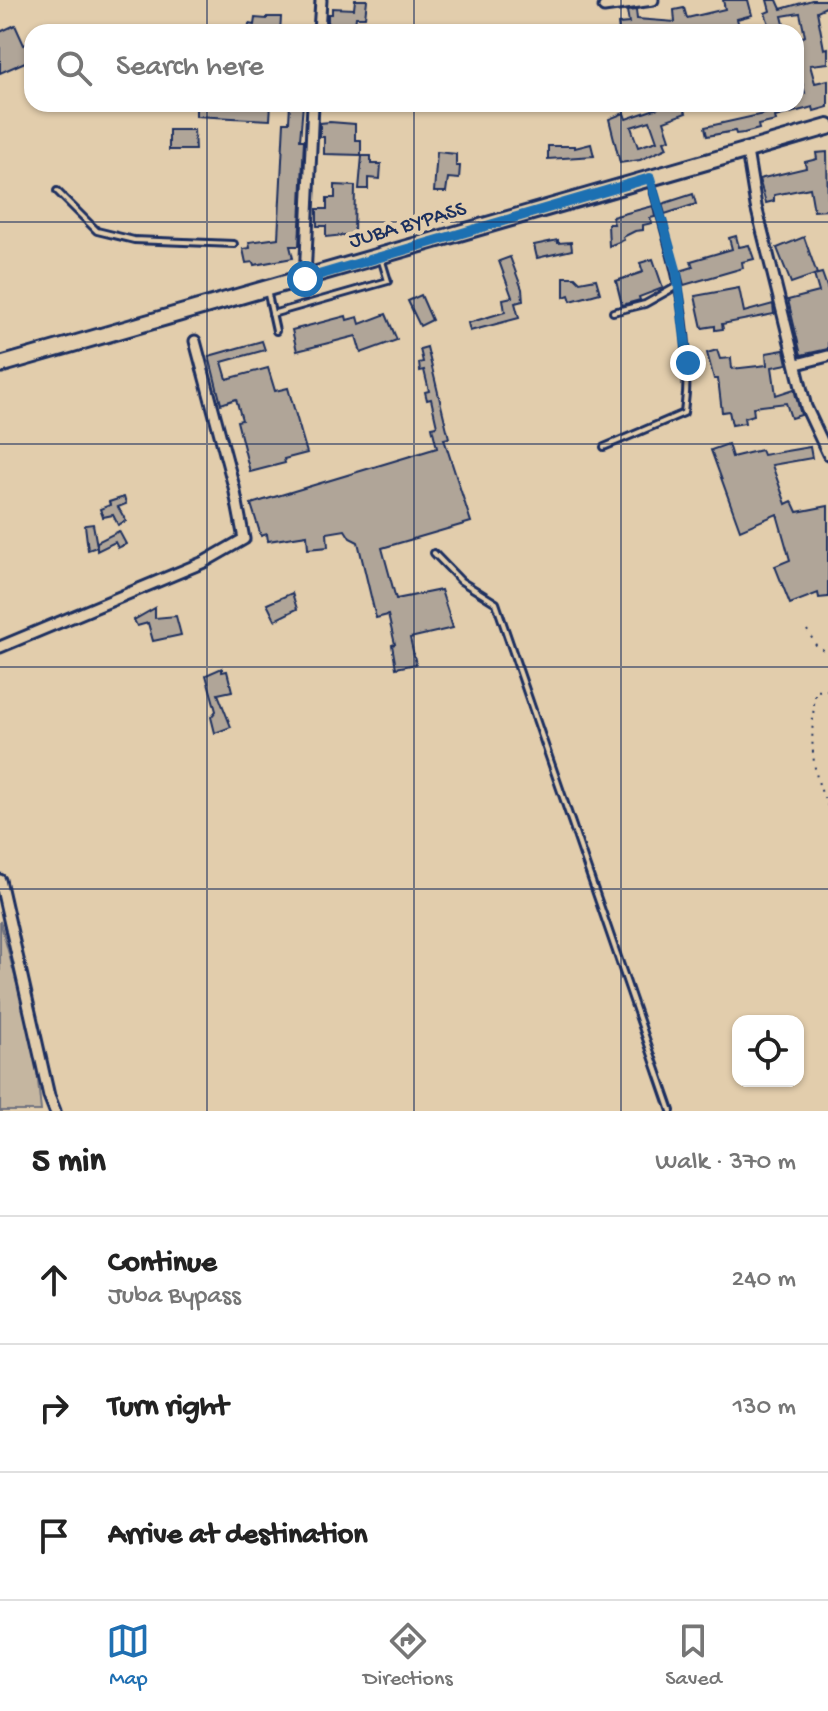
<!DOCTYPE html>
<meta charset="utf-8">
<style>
:root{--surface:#fff;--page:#f2f2f2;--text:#222;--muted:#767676;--line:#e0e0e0;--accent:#1f6fb2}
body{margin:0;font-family:"Gochi Hand",sans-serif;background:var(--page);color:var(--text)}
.controls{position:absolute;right:24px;bottom:24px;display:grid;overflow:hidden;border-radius:16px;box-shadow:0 2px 6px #0004}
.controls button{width:72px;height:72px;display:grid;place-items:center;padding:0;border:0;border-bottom:2px solid var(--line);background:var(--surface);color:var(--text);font:40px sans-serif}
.stop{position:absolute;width:24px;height:24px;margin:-18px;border:6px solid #1f6fb2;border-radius:50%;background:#fff}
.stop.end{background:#1f6fb2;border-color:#fff;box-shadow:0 2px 8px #0008}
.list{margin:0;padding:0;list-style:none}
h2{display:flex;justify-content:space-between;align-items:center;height:104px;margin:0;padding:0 32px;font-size:34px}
h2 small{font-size:26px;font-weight:400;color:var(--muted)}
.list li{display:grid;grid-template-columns:52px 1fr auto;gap:24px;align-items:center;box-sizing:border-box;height:128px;padding:0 32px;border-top:2px solid var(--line)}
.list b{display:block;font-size:30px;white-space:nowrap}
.list p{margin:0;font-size:26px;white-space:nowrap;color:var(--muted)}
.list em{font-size:26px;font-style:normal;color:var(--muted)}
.icon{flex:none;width:44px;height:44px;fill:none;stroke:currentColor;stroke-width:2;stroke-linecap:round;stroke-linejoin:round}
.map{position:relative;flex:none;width:828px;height:1111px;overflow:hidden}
.search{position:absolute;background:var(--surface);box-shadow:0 2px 6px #0004;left:24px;right:24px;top:24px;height:88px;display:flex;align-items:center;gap:20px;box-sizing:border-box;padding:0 28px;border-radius:24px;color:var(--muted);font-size:30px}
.sheet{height:488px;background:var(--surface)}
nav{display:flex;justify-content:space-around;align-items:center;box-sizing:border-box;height:112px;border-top:2px solid var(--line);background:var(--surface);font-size:22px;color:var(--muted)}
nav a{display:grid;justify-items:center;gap:4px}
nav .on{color:var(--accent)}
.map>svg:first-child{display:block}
.green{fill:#c5b6a0;stroke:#70727f;stroke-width:2}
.building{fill:#b0a598;stroke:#1b2f5e;stroke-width:2;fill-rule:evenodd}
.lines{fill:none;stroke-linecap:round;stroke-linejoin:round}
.lane-casing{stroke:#1b2f5e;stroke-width:10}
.street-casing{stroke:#1b2f5e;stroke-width:15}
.primary-casing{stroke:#1b2f5e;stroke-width:20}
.path{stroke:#1b2f5e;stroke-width:2;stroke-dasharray:2 6;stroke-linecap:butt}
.lane{stroke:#e2cdac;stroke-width:4}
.street{stroke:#e2cdac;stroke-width:9}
.primary{stroke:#e2cdac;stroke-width:14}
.route{stroke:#1f6fb2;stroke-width:10}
.grid{fill:none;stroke:#1b2f5e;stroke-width:2;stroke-opacity:0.55}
.labels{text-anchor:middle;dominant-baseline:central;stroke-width:8;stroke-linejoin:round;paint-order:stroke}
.street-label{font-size:22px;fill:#1b2f5e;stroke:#e2cdac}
</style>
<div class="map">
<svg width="828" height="1111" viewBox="0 0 828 1111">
<rect width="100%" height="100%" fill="#e2cdac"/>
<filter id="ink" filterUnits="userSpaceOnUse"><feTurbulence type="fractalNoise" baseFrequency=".0125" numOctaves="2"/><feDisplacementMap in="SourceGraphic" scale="16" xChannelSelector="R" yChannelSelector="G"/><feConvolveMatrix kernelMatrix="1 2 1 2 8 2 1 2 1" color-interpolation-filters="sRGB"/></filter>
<g filter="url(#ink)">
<!-- green -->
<polygon class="green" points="0,921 35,1050 41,1111 0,1111"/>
<!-- building -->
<g class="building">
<polygon points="355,0 367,0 365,17 356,17 355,25 328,24 328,14 332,14 332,8 354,9"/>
<polygon points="723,0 748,0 752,15 737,19 740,29 728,32 619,32 618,24 629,23 627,11 636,10 637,19 675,22 674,10 684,8 687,18 725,9"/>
<polygon points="767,0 777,0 781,9 812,0 828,0 828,6 817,11 824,49 828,48 828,63 810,65 815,83 828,80 828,107 814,111 813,107 775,117 776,121 758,125 759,129 744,133 736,134 735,131 707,136 705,127 768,113 767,104 796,104 796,95 805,93 796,61 796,39 805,36 800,13 782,16 786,32 772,32 765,13 770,11"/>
<polygon points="267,17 281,17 280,32 248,32 249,24 254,25 255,18 267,19"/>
<polygon points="15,25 24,45 32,42 32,59 0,73 0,32"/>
<polygon points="196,104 271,104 270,120 196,116"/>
<polygon points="290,104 303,104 300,140 304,140 299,246 290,246 293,258 254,265 253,262 246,263 243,249 250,248 249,242 278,238 284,122 289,122"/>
<path d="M657,104H682L686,113L664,121L670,139L664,141L667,148L640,160L620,163L609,119L624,113L626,119L658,108ZM650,121L657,141L638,147L631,127Z"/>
<polygon points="330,122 355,124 355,140 361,140 361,155 324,154 324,137 320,137 320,123"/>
<polygon points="169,130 194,130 195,150 169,150"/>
<polygon points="591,144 594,156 548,159 548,146 575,146 575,148"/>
<polygon points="437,152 456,154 456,166 460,166 459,179 448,178 446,192 434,192"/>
<polygon points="827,152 828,210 814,211 810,188 774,195 774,201 766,203 759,179 806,168 805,162 817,159 816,153"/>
<polygon points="362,156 371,156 371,164 381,164 380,179 368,178 368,189 359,189"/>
<polygon points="335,185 355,186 354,234 326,237 326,226 317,226 317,209 327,209 327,198 335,198"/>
<polygon points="693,194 696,204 665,214 662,204"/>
<polygon points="653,206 655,217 650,218 652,223 643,225 643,230 635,231 623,237 624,240 609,246 608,224 614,224 612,217"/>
<polygon points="736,236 739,247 749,245 754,259 742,262 743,268 684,285 680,271 693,267 691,261 732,249 729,238"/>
<polygon points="804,237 817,274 791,283 777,248"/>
<polygon points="558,240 558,243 571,242 572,250 537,258 534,245"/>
<polygon points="510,257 522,289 523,301 515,303 519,318 470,331 468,323 505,312 503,299 512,297 499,261"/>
<polygon points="653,259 663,288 639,297 640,300 622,305 616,281 643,272 640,263"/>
<polygon points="822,273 828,290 828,349 801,355 788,300 819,292 814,275"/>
<polygon points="564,277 575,277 580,282 596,279 600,293 571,301 569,295 564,297"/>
<polygon points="739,288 744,312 773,304 774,314 722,324 723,329 715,330 715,326 702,328 695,296"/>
<polygon points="421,295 432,320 420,326 408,301"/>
<polygon points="386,314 397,340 361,353 356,336 297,351 292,330 346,316 347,320 358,317 360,324"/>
<polygon points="262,341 265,350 222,362 227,379 268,368 275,391 288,388 307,453 284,459 285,463 250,472 237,421 242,420 236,399 221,404 209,356"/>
<polygon points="427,347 449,438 444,439 471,522 382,548 396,599 441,590 453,628 410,638 416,664 396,668 392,645 395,644 388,615 376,618 358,542 350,538 345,530 327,533 328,547 308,549 307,535 268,541 267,534 261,536 251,504 437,448 432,427 437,426 431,399 427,400 425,392 429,391 424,370 420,371 419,363 423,362 420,349"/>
<polygon points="717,350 720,359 731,358 732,369 767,365 766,353 784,350 787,364 772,367 776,395 794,389 801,415 791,418 786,403 753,407 754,415 744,418 745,423 732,425 729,411 722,412 718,379 714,379 707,353"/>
<polygon points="728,444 732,457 761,450 763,455 810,447 812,458 772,465 786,504 792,501 797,512 828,506 828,597 819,598 818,593 790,604 775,566 790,560 777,514 740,530 711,450"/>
<polygon points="124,497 126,504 118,507 126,521 118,525 113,515 103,517 100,509 110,505 109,502"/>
<polygon points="93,524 97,546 97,542 119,531 126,544 118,548 115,542 97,551 97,547 88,550 85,525"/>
<polygon points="292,593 297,609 275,620 267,604"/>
<polygon points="155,608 155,618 176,616 181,635 153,641 148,623 137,626 134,620"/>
<polygon points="222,668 222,672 227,671 232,691 218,694 231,727 215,733 211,717 216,711 206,675"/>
</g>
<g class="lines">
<!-- lane casing -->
<g class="lane-casing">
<g id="lane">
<polyline points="57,191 97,231 134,240 234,244"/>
<polyline points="267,290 276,331"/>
<polyline points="613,312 645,304 679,285"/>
<polyline points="272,314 388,281 381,258"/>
<path d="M604,447L684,413C695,334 673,259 651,183"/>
<polyline points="434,553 461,581 496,603 671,1111"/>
</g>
</g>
<!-- street casing -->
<g class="street-casing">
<g id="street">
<polyline points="604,7 653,0"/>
<polyline points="319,32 321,0"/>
<polyline points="747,151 756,206 806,407 828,454"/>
<polyline points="305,279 313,104"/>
<polyline points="797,364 828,356"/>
<polyline points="0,647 204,562 244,539 234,487 195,341"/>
<polyline points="0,880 49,1096 55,1111"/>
</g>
</g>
<!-- primary casing -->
<g class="primary-casing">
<polyline id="primary" points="0,365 828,127"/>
</g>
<!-- path -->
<g class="path">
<polyline points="807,630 816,645 828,653"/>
<path d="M828,690L816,691L815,694C811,733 809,770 828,806"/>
</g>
<!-- lane -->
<use href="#lane" class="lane"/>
<!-- street -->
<use href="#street" class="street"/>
<!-- primary -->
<use href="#primary" class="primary"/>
</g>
</g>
<g class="lines" filter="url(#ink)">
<!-- route -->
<polyline class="route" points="305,279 650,178 677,273 688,363"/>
</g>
<!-- grid -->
<path class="grid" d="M207,0V32M414,0V32M621,0V32M207,104V1111M414,104V1111M621,104V1111M0,222H828M0,444H828M0,667H828M0,889H828"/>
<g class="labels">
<!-- street labels -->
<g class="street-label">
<text transform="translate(408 226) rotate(-16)">JUBA BYPASS</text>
</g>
</g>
</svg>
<div class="controls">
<button><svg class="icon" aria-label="locate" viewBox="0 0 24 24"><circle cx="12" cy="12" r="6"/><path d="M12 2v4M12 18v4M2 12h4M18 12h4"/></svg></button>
</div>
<div class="stop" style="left:305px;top:279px"></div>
<div class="stop end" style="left:688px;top:363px"></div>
<div class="search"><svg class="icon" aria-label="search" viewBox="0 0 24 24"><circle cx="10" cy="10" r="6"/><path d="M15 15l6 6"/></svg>Search here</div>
</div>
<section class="sheet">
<h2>5 min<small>Walk · 370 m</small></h2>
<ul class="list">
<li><svg class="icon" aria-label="ahead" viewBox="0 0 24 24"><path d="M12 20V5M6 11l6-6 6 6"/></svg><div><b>Continue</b><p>Juba Bypass</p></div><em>240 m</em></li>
<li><svg class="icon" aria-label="right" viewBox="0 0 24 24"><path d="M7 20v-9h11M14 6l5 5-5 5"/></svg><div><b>Turn right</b></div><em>130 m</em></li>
<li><svg class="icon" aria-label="arrive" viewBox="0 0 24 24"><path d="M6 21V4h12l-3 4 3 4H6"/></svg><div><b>Arrive at destination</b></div></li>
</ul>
</section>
<nav>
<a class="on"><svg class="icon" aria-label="map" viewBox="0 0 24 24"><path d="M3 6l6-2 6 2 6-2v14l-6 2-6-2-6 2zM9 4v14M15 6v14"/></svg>Map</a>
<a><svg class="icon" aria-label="directions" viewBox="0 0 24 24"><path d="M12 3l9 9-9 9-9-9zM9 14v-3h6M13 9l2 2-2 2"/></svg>Directions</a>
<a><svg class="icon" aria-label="saved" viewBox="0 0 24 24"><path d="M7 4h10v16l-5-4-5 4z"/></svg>Saved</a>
</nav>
